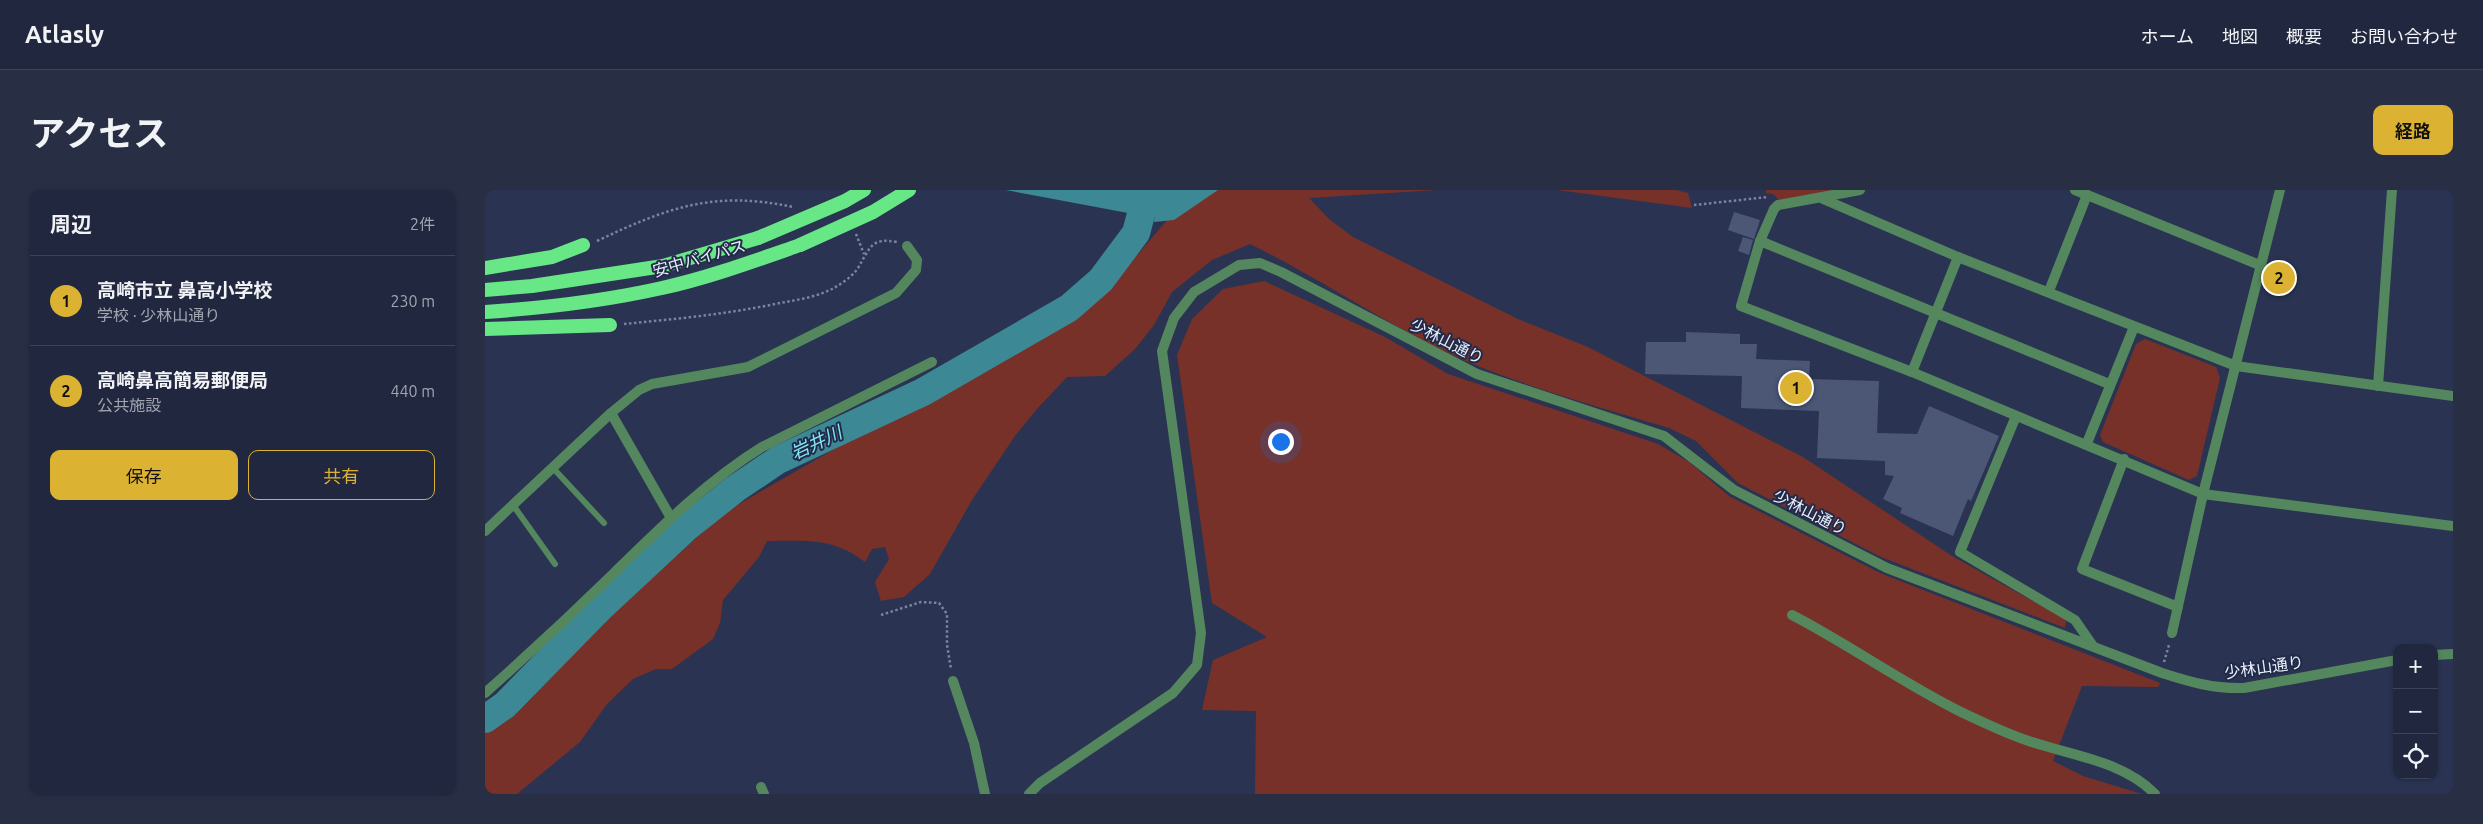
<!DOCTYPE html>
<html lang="ja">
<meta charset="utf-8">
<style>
:root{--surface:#20273e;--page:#282f45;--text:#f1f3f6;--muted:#a2a5b0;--line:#3d4458;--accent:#dcb233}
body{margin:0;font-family:Ubuntu,"Noto Sans JP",sans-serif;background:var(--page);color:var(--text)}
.controls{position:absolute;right:15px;bottom:15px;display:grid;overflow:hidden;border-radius:10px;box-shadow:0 1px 4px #0004}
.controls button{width:45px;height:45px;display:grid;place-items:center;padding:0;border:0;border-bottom:1px solid var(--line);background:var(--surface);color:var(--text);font:25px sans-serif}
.you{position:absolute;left:795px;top:251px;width:18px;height:18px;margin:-12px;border:4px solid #fff;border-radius:50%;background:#1a73e8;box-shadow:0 0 0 8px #1a73e833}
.badge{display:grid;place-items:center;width:32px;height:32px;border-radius:50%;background:var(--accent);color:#111;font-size:16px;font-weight:700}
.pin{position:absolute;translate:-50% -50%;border:2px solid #fff;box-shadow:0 1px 5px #0006}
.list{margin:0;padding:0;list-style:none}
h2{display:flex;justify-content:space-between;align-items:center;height:65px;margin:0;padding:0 20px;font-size:21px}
h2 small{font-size:16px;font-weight:400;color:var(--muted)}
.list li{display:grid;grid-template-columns:32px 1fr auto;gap:15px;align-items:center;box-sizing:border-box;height:90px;padding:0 20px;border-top:1px solid var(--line)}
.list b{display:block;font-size:19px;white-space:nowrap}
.list p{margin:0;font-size:16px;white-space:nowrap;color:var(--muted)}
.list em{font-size:16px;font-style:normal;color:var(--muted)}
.actions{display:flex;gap:10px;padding:15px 20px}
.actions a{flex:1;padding:11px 0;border:1px solid var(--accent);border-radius:10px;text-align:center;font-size:18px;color:var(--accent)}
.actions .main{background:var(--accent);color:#111}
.icon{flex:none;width:28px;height:28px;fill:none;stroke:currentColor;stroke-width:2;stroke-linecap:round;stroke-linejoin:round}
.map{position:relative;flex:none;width:1968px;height:604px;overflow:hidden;border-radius:10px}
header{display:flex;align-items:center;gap:30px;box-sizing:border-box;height:70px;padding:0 25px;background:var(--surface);border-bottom:1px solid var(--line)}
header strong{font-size:24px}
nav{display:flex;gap:28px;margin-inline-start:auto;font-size:18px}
.intro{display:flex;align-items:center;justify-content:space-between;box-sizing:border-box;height:120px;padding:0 30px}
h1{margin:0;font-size:35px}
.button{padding:12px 22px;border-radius:10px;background:var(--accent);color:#111;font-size:18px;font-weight:700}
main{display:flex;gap:30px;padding:0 30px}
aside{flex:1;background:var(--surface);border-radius:10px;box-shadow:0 1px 4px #0004}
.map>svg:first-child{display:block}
.green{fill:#773128}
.water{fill:#3c8995}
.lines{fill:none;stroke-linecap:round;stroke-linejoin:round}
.river{stroke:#3c8995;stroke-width:28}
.building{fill:#4c5776}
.path{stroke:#7b849b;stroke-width:2.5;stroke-dasharray:2.5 2.5;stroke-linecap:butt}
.service{stroke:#54875d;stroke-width:6}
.minor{stroke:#54875d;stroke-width:10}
.tertiary{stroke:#54875d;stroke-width:10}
.trunk{stroke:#68e786;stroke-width:14}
.trunk-bridge{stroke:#68e786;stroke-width:14}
.labels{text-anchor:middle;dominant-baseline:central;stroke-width:4;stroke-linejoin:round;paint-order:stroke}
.street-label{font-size:16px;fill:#e8eefd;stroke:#212a47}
.water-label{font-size:18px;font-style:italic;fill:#83e6f6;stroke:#212a47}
</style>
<header>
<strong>Atlasly</strong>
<nav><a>ホーム</a><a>地図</a><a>概要</a><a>お問い合わせ</a></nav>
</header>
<div class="intro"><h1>アクセス</h1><a class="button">経路</a></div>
<main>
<aside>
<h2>周辺<small>2件</small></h2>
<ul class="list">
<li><span class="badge">1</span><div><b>高崎市立 鼻高小学校</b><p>学校 · 少林山通り</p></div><em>230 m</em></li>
<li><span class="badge">2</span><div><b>高崎鼻高簡易郵便局</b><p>公共施設</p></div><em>440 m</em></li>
</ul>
<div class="actions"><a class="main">保存</a><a>共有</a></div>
</aside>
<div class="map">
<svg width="1968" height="604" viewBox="0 0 1968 604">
<rect width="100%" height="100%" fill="#2a3452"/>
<!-- green -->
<g class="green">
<path d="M725,0H952L824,8L844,29L868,47L1033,129L1103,157L1318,267L1467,366L1578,428L1581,431L1580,438L1396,367L1253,293L1211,251L1184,238C1121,219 1055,201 993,176C913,144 843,92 765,54L727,70L687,102L669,135L650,159L620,186L582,187L552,219L530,246L487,310L445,384L419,407L396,411L390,392L404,369L400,357L387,359L380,372C348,347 320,351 282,351L274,367L238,410L235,433L228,449L187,479H171L148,489L122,514L95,552L32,604H0V539L240,322L478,185L574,134L637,83L694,16Z"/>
<polygon points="1072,0 1191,0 1203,3 1207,18"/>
<polygon points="1281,0 1349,0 1295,11 1288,4 1281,3"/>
<polygon points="779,91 900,147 963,184 1173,254 1204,272 1244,306 1395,383 1675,493 1673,497 1597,496 1568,571 1598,586 1657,604 770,604 771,521 717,520 728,470 782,447 727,413 692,165 707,129 738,99"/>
<polygon points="1660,149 1731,177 1735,188 1712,286 1704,290 1618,252 1615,245 1651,154"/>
</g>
<!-- water -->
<polygon class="water" points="521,0 733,0 689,30 669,32 671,15 658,17 643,23"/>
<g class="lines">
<!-- river -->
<polyline class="river" points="0,529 20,515 115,418 202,337 250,299 293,270 438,202 584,118 616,90 651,43 658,17 665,0"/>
</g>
<!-- building -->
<g class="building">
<polygon points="1249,22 1275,30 1269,49 1243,40"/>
<polygon points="1258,47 1268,50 1264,65 1253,61"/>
<polygon points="1791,70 1805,75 1797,103 1784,99"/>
<polygon points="1201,142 1255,144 1255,154 1272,154 1271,169 1325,171 1324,189 1394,191 1392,243 1432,244 1444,216 1514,246 1486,311 1483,309 1468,346 1415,323 1417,318 1398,309 1409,286 1400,285 1400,271 1332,268 1334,221 1256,218 1257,186 1160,184 1161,152 1201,152"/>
</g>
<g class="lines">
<!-- path -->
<g class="path">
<polyline points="1209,15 1283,7"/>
<polyline points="371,44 379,64"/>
<path d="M112,51C182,18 228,0 308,17"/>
<path d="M139,134C191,129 243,124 295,113C312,110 331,107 347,99C356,94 367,87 373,78C385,58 386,47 412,52"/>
<polyline points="396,425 436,412 454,413 462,424 462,455 466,479"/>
<polyline points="1679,472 1684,455"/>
</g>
<!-- service -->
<g class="service">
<polyline points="68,278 119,333"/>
<polyline points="28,315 70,374"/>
</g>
<!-- minor -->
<g class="minor">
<polyline points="1375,0 1293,15 1289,19 1275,51 1256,116 1427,182 1718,304 1968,336"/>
<polyline points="1590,0 1777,76"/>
<polyline points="1338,9 1473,67 1751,176 1968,206"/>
<polyline points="1275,51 1624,194"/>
<polyline points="1564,101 1602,5"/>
<polyline points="1427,182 1473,67"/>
<polyline points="1893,196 1907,0"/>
<polyline points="126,223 186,328"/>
<polyline points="1531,226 1475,362 1590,430 1608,456"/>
<polyline points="1602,253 1649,137"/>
<polyline points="1639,269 1597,379 1693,417"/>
<polyline points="0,341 126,223 154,200 167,194 263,177 411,103 431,80 432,70 422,56"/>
<path d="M1307,425C1365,455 1419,494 1478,523C1497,532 1518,542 1538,549C1581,565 1636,569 1670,604"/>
<polyline points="1687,443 1718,304 1795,0"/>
<polyline points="468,491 489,553 500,604"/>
<path d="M0,503C44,464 87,424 129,383C175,338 222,291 277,257L447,172"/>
<polyline points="276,597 279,604"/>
</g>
<!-- tertiary -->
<g class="tertiary">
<polyline points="1949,465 1968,464"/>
<path d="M544,604L555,593L688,503L712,475L716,443L677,161L689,128L709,102L754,75L775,73L796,82L992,184L1179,246L1249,300L1402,378L1677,483C1705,492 1729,499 1759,498L1912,470"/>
</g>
<!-- trunk -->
<g class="trunk">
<polyline points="0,78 67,67 98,55"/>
<polyline points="0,100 47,96 178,76 273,48"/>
<path d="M0,122C59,118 119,111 177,98C223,88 269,71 315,55"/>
<polyline points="0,139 125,135"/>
</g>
<!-- trunk-bridge -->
<g class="trunk-bridge">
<polyline points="273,48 360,11 379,0"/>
<polyline points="315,55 388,22 424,0"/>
</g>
</g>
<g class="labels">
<!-- street labels -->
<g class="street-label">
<text transform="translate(214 68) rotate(-16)">安中バイパス</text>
<text transform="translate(962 151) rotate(27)">少林山通り</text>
<text transform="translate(1325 322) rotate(27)">少林山通り</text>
<text transform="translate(1779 477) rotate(-8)">少林山通り</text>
</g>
<!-- water labels -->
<g class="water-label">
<text transform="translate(331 252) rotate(-25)">岩井川</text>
</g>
</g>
</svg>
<div class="controls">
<button>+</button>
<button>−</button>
<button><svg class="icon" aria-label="locate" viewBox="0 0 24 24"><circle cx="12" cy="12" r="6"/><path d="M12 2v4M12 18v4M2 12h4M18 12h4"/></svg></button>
</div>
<div class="you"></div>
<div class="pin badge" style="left:1311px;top:198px">1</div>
<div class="pin badge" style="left:1794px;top:88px">2</div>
</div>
</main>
